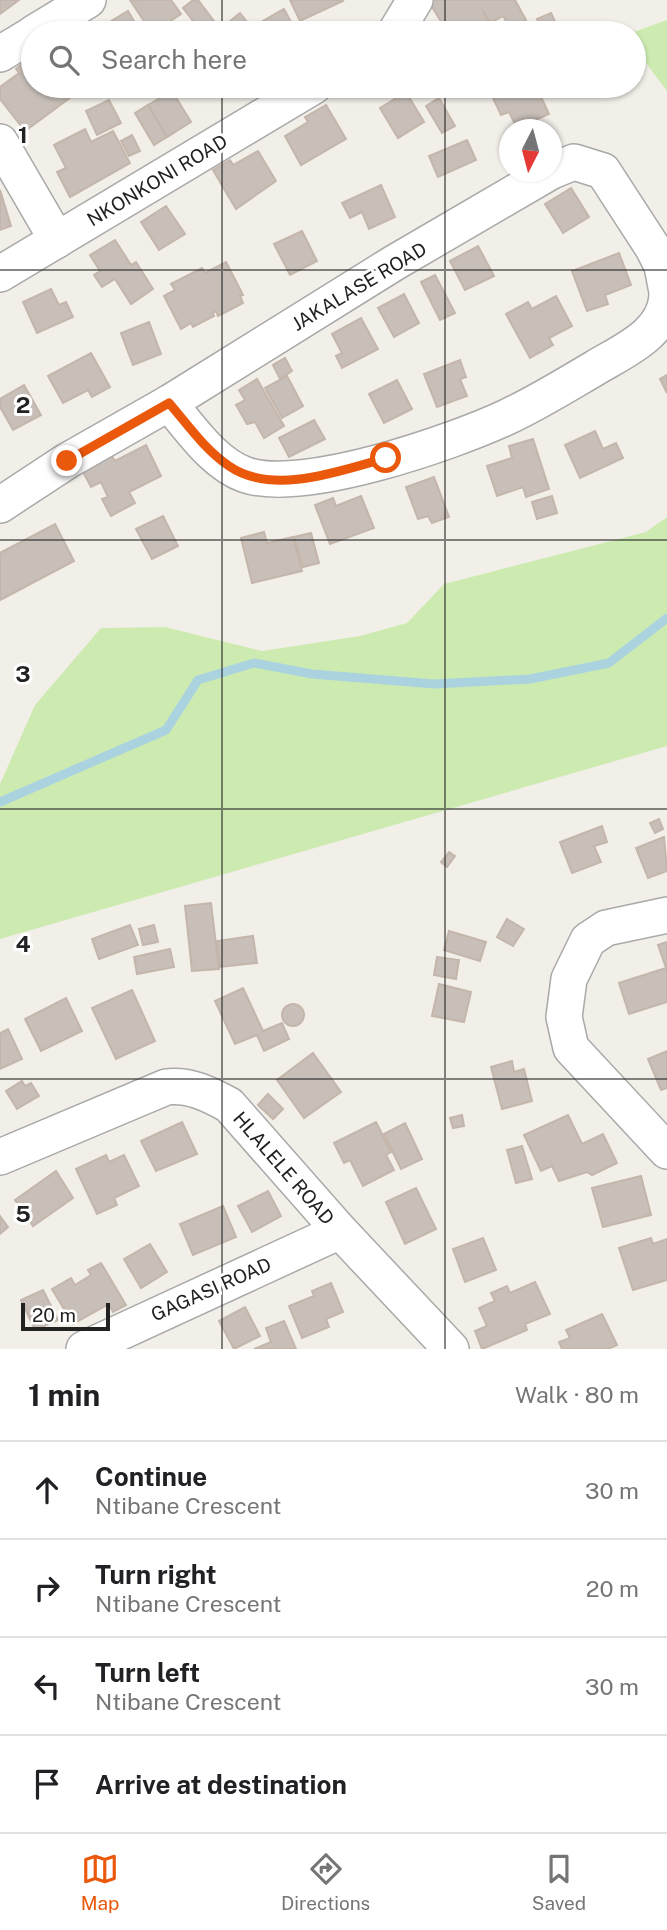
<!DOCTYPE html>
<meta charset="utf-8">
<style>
:root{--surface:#fff;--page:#f2f2f2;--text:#202124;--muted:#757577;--line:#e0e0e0;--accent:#ea580c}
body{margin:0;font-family:"Public Sans",sans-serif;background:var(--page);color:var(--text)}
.compass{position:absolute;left:499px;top:119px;width:63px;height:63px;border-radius:50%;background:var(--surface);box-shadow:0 2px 5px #0004;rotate:186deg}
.scale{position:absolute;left:21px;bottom:18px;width:89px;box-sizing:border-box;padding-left:7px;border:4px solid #222;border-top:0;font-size:19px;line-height:24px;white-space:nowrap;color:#222;-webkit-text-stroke:5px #fff;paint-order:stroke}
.stop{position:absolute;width:21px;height:21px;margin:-16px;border:5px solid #ea580c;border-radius:50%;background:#fff}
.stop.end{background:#ea580c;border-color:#fff;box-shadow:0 2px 7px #0008}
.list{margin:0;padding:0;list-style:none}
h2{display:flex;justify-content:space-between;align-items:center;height:91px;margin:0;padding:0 28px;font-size:30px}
h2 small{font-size:23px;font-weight:400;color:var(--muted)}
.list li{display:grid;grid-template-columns:46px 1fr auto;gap:21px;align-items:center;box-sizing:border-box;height:98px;padding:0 28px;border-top:2px solid var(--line)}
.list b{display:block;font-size:26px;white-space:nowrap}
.list p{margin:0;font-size:23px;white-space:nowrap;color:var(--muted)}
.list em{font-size:23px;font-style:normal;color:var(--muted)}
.icon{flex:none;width:38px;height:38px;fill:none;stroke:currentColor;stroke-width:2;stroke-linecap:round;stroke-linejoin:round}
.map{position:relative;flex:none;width:667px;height:1349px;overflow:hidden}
.search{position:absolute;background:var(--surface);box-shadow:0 2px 5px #0004;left:21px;right:21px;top:21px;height:77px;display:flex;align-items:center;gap:18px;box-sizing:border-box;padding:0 24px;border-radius:38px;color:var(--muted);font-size:26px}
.sheet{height:483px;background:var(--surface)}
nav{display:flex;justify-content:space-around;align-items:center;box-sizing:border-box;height:98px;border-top:2px solid var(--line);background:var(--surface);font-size:19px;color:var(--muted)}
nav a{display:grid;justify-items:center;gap:4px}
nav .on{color:var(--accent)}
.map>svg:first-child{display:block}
.grass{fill:#cdebb0}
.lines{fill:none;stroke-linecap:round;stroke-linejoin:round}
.stream{stroke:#aad3df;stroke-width:9}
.building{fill:#c7bfb8;stroke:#c4b6ab;stroke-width:2}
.minor-casing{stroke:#a9a9a9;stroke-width:38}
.minor{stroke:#fff;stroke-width:35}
.route{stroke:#ea580c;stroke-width:9}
.grid{fill:none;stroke:#222;stroke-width:2;stroke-opacity:0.55}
.labels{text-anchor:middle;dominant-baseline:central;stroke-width:6;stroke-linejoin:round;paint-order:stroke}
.street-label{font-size:19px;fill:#222;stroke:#fff}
.grid-label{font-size:23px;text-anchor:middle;font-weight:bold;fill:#222;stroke:#fff;stroke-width:6;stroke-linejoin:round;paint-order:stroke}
</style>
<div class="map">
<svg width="667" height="1349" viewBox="0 0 667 1349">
<rect width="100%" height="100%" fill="#f2efe9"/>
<!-- grass -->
<g class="grass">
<polygon points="667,20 667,91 634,47 634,33 631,33"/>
<polygon points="667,517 667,746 0,939 0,784 35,705 101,628 165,627 262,651 360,636 407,623 444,584 646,532"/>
</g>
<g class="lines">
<!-- stream -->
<polyline class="stream" points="0,802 166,730 198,680 254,663 312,674 434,684 530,679 609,663 667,618"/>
</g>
<!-- building -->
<g class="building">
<polygon points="0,0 19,0 0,14"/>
<polygon points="130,0 171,0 181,14 152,33"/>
<polygon points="193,0 198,0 214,21 201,31 183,8"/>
<polygon points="290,0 342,0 343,1 300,21"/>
<polygon points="433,0 515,0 526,20 511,29 503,16 490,23 483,11 490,25 475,33 461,33 457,28 448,33 429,2"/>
<polygon points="284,9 297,33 260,33 256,25"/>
<polygon points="128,11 141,33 105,33 112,29 108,23"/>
<polygon points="240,13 248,23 238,30 230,21"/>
<polygon points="551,13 558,28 543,33 537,19"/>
<polygon points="221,26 225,33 210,33"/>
<polygon points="33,56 33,86 86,86 25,131 0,99 0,87 19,73 16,69"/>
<polygon points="108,86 125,86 111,95"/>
<polygon points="521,86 536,86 549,114 517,128 509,112 501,115 493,98"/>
<polygon points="172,91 191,122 167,137 148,105"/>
<polygon points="406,92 424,122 398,138 380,108"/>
<polygon points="439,98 455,126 442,133 426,106"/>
<polygon points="109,100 121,123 97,135 86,111"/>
<polygon points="148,105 167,137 154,145 135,113"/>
<polygon points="326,105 346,139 301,165 285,136 308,122 305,117"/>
<polygon points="85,129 91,142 113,131 130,163 70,197 57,172 66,168 54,145"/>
<polygon points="132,135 140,151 129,156 121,141"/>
<polygon points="467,140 476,160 438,177 429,156"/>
<polygon points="258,151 276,181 236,209 213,170 230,160 233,165"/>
<polygon points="381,185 395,217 369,229 362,212 350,218 342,203"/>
<polygon points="571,188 589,217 563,233 545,204"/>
<polygon points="0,190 11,226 0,230"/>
<polygon points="166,206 185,234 159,250 141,222"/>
<polygon points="302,231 317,261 290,275 274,244"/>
<polygon points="115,240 131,265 136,262 153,289 131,304 115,279 102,287 94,275 100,271 90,255"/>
<polygon points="478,246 494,276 465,290 450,261"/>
<polygon points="619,253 631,285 605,295 608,304 587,311 572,271"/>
<polygon points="226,262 243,295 240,296 243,303 218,316 216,311 213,313 214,316 193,327 191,323 181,329 164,296 175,290 171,284 202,268 205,273"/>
<polygon points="435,275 455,313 440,320 421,282"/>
<polygon points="51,289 59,305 66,302 73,317 37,333 23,302"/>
<polygon points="404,294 419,323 394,337 378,308"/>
<polygon points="556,296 572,326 549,338 553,345 530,358 506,314 528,302 532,309"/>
<polygon points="361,318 378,349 342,368 336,356 342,353 332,334"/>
<polygon points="149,322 161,354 133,365 121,333"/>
<polygon points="91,353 110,387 92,397 88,390 63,403 48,376"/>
<polygon points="285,358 292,371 280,379 273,365"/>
<polygon points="460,360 466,377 460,379 467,396 437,407 424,374"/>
<polygon points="667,375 667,393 660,379"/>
<polygon points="287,376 303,406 282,418 265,388"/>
<polygon points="257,379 284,426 264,438 255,422 247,424 236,405 245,400 239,390"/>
<polygon points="397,380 412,409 384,423 369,394"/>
<polygon points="24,385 41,415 13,430 0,407 0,399"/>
<polygon points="314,420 325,439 289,457 279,438"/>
<polygon points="595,431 603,449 616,443 623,458 580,478 565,445"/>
<polygon points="533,439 549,489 526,497 523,487 497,496 487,466 512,458 509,446"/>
<polygon points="146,445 161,476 129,492 135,503 111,516 102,499 108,497 101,482 91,487 81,468 112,456 115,461"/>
<polygon points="434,477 449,517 432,523 428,516 418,519 406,487"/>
<polygon points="361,496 374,528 330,544 315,505 333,498 336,506"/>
<polygon points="552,496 557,513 537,519 532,502"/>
<polygon points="163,516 178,546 152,559 136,529"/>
<polygon points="55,524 74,561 0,600 0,553"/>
<polygon points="264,532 267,543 293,537 302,571 252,583 241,538"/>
<polygon points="311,533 319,563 303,567 294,537"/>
<polygon points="659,819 663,829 655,833 650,823"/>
<polygon points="602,826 607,842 594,846 601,862 572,873 560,842"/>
<polygon points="664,837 667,871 648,878 636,848"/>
<polygon points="449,852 455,856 447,867 441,862"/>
<polygon points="211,903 219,969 192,971 185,906"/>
<polygon points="507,919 524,929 513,946 497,937"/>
<polygon points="130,925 138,945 99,959 92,939"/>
<polygon points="154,925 158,942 143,945 139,929"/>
<polygon points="449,931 486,942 480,961 444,950"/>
<polygon points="253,936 257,963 220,967 217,941"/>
<polygon points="667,942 667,1002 629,1014 619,983 666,968 658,945"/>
<polygon points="170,949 174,967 137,974 134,957"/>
<polygon points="437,957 459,960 456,979 434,975"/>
<polygon points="439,984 471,992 464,1022 432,1016"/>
<polygon points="243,988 263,1031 282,1023 289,1039 264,1051 257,1035 235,1044 215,1001"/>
<polygon points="132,990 155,1041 116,1059 92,1008"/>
<polygon points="66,998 82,1031 41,1051 25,1019"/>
<circle cx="293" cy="1015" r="11"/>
<polygon points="8,1029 22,1059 0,1069 0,1033"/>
<polygon points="667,1051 667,1088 661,1090 648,1059"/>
<polygon points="313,1053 341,1092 304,1118 277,1080"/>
<polygon points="512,1061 514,1072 524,1069 532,1101 502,1109 491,1067"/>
<polygon points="22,1081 25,1086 31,1083 39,1096 17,1109 6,1091"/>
<polygon points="268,1094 283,1109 273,1119 258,1105"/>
<polygon points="462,1115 464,1126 453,1128 450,1118"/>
<polygon points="568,1115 582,1144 603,1134 617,1163 592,1175 587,1172 559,1181 552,1166 541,1171 524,1135"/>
<polygon points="182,1122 197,1154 156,1171 141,1141"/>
<polygon points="376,1122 391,1152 386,1155 394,1170 363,1186 350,1160 344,1163 334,1143"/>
<polygon points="405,1123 422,1159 401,1169 384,1134"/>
<polygon points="522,1146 532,1179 516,1183 507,1150"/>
<polygon points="106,1155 109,1162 124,1155 139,1186 114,1198 117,1205 97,1214 76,1169"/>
<polygon points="56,1171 73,1198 33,1226 15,1200"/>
<polygon points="641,1176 651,1215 603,1227 592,1188"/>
<polygon points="416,1188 436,1229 405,1244 386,1202"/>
<polygon points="268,1191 281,1216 252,1232 238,1206"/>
<polygon points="223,1206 236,1237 193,1255 180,1224"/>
<polygon points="0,1216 8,1227 0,1234"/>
<polygon points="483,1238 496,1270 465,1282 453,1249"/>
<polygon points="651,1238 653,1244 667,1239 667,1280 633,1290 619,1248"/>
<polygon points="150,1244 167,1272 141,1288 124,1259"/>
<polygon points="101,1263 126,1305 113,1312 109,1304 73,1324 52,1289 71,1278 75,1285 91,1275 88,1270"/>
<polygon points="535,1282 550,1314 525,1324 527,1330 482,1349 475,1331 487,1326 479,1308 495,1301 491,1293 507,1286 510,1293"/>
<polygon points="331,1283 343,1312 326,1319 329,1327 302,1338 289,1306 314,1296 312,1291"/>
<polygon points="43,1290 58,1320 35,1330 21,1300"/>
<polygon points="245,1307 260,1336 234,1349 219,1321"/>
<polygon points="602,1314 617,1345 608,1349 562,1349 559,1342 570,1338 566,1330"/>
<polygon points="284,1321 296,1349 254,1349 271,1342 266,1328"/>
</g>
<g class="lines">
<!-- minor casing -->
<g class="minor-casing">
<g id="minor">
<polyline points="34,33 88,0"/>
<polyline points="395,33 415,0"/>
<polyline points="0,54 33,34"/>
<polyline points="0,142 57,240"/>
<polyline points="552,171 574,162 603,171 653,248 662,266 667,292"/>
<polyline points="0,274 314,86"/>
<path d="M169,403C190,428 214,464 246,475C304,494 451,443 507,417C537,403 566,385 595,368C623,351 665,334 667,296"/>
<polyline points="0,505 67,461 169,403 394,263 550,172"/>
<polyline points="667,915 606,928 588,940 569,979 564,1017 571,1048 667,1151"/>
<path d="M0,1157L166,1087C189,1084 209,1094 229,1105L340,1231L451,1349"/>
<polyline points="84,1349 340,1231"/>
</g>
</g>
<!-- minor -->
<use href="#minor" class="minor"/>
</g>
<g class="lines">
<!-- route -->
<path class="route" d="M67,461L169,403C188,425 205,450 229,466C272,496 340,471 386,458"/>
</g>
<!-- grid -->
<path class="grid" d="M222,0V33M445,0V33M222,86V1349M445,86V1349M0,270H667M0,540H667M0,809H667M0,1079H667"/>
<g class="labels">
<!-- street labels -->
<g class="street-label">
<text transform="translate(157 180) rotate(-31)">NKONKONI ROAD</text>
<text transform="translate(359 286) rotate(-31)">JAKALASE ROAD</text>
<text transform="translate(284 1168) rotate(49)">HLALELE ROAD</text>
<text transform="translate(211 1289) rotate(-24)">GAGASI ROAD</text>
</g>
</g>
<g class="grid-label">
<text x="23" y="143">1</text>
<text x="23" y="413">2</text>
<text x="23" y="682">3</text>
<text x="23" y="952">4</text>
<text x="23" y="1222">5</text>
</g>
</svg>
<svg class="compass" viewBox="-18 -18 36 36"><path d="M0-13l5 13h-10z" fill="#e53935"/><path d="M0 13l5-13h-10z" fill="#757577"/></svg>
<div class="scale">20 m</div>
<div class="stop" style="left:386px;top:458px"></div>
<div class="stop end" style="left:67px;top:461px"></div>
<div class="search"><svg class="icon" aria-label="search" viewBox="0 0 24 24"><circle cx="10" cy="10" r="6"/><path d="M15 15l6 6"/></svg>Search here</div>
</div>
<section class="sheet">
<h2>1 min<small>Walk · 80 m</small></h2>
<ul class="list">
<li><svg class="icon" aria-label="ahead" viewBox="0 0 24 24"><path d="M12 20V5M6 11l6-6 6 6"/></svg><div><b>Continue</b><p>Ntibane Crescent</p></div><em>30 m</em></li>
<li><svg class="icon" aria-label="right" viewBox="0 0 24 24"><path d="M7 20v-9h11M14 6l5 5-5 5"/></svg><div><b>Turn right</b><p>Ntibane Crescent</p></div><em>20 m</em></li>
<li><svg class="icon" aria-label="left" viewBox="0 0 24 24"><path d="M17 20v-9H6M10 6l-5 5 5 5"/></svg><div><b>Turn left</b><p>Ntibane Crescent</p></div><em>30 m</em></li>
<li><svg class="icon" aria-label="arrive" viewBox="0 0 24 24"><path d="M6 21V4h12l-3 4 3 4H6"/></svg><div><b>Arrive at destination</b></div></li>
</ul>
</section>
<nav>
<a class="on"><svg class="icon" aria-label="map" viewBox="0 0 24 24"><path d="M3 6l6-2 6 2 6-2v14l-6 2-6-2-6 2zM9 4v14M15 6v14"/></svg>Map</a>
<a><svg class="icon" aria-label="directions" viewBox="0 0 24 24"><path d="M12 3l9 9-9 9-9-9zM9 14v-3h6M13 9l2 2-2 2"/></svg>Directions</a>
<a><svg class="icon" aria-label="saved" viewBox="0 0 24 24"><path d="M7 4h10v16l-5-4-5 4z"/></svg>Saved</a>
</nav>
